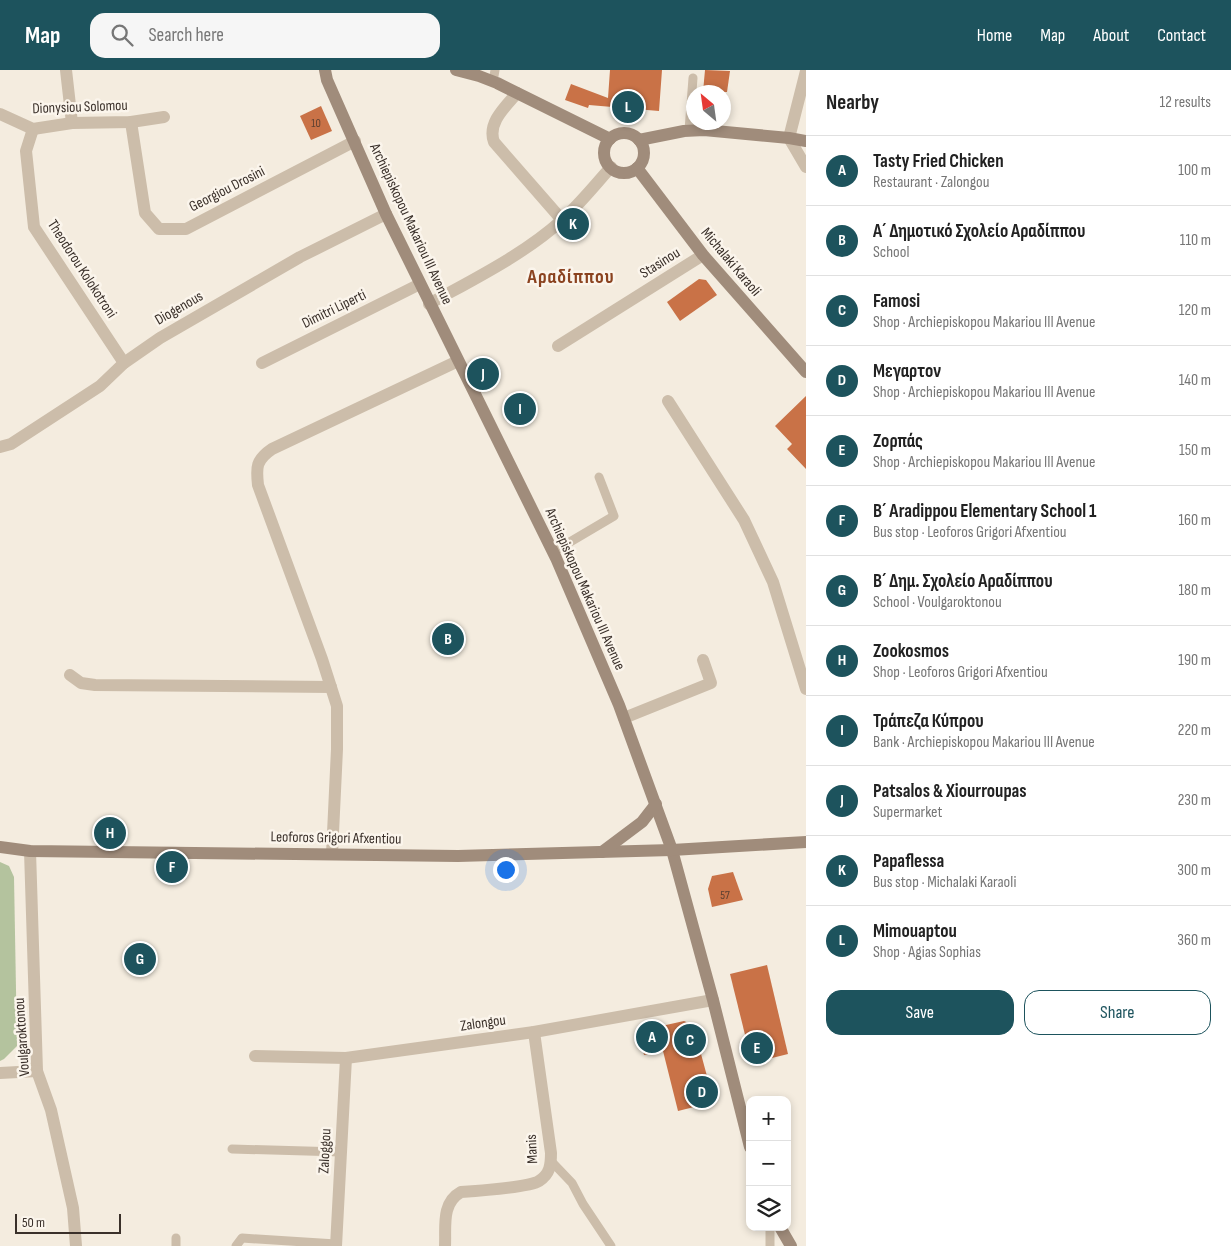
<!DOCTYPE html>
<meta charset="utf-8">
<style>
:root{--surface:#fff;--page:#f6f6f6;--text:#222;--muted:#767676;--line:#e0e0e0;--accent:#1d535d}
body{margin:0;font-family:"Sofia Sans Condensed",sans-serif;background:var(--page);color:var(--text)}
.controls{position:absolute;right:15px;bottom:15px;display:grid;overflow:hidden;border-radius:10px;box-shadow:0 2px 8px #0003}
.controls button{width:45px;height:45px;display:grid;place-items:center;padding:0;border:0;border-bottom:1px solid var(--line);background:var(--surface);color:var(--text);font:25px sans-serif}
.compass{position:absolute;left:686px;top:15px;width:45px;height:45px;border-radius:50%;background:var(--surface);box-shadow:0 2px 8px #0003;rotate:331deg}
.scale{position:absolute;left:15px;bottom:12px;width:106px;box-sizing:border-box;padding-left:5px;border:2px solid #3a302a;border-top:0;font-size:14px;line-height:18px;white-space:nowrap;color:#3a302a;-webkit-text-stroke:4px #fbf5ec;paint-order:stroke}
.you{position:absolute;left:505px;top:799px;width:18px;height:18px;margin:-12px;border:4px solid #fff;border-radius:50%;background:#1a73e8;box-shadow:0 0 0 8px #1a73e833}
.badge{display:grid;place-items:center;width:32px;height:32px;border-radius:50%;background:var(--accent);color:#fff;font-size:16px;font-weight:700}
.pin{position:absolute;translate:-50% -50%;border:2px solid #fff;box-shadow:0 1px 5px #0006}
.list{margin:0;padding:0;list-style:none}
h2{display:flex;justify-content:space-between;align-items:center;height:65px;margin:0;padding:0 20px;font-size:21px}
h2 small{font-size:16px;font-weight:400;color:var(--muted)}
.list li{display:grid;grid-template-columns:32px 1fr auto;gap:15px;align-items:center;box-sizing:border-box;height:70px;padding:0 20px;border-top:1px solid var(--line)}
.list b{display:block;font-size:19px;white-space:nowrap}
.list p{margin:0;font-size:16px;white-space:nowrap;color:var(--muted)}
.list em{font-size:16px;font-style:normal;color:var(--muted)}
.actions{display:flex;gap:10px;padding:15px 20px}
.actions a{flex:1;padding:11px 0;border:1px solid var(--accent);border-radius:15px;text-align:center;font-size:18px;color:var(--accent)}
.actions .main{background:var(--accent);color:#fff}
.icon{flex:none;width:28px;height:28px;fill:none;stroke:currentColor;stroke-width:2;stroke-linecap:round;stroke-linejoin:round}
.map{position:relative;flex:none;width:806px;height:1176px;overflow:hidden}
header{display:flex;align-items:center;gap:30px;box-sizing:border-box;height:70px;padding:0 25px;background:var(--accent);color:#fff}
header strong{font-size:24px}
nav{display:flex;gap:28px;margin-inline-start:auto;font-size:18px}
.search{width:350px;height:45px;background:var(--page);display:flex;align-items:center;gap:12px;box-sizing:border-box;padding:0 18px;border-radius:15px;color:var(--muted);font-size:19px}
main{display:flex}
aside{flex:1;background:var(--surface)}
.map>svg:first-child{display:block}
.green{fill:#b4c39e}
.building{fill:#c97247}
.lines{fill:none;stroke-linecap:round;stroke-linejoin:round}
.lane{stroke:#ccbdaa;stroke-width:9}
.street{stroke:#ccbdaa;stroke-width:12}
.secondary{stroke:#a08c7b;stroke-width:12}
.labels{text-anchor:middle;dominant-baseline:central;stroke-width:5;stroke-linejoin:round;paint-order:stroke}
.number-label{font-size:12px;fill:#5e4031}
.street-label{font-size:15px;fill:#3a302a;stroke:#fbf5ec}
.district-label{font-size:20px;font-weight:bold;letter-spacing:1px;fill:#8b4320;stroke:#fbf5ec}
</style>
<header>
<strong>Map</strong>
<div class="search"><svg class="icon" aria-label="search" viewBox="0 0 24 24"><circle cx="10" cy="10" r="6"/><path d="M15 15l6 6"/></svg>Search here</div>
<nav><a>Home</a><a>Map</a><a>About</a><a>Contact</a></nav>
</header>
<main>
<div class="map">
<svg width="806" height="1176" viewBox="0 0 806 1176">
<rect width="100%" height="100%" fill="#f4ecdf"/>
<!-- green -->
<polygon class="green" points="0,792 9,796 14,807 17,976 4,989 0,991"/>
<!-- building -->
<g class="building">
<polygon points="610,0 662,0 659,41 589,35 588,38 565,30 571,14 608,28"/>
<polygon points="705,0 730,1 727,22 703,22"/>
<polygon points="321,36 332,61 311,70 300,46"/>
<polygon points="699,209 706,210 717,225 680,251 667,232"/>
<polygon points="806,326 806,399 787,379 792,374 775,356"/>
<polygon points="733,802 743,830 712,837 708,819 712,806"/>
<polygon points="767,895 788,984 752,993 730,904"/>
<polygon points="684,951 691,954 694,958 714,1032 678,1041 663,981 644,985 639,961"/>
</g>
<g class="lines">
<!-- lane -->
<g class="lane">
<polyline points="493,12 495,0"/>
<polyline points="689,60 693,8"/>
<polyline points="553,482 614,446 599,407"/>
<polyline points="232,1079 341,1082"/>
<polyline points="551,1091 572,1113 583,1134 611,1176"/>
<polyline points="770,1157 770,1176"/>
<polyline points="176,1168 176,1176"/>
<polyline points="236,1176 242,1168 336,1174"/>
</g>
<!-- street -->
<g class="street">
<polyline points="66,0 72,53"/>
<polyline points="806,1 789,68 806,97"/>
<path d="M517,23C505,37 487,53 494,72L562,150"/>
<polyline points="0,44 33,59 72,53 131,52 164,47"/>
<polyline points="131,52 145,143 159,159 186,159 355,71"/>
<polyline points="33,59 26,81 34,157 124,293"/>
<path d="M429,234C474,209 523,185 561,151C579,135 595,115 611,97"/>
<polyline points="558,276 703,185"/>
<polyline points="262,293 420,214"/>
<polyline points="668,331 744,450 773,512 806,619"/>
<polyline points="0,377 11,374 100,316 124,293 160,268 300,187 386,144"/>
<polyline points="70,605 81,613 95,615 331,617"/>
<polyline points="624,648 711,613 703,590"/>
<polyline points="30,781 37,1001 51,1040 73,1138 76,1176"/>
<path d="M332,784L337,679V636L322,589L258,415C256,397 256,390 272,379L458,291"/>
<polyline points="255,986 346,988 534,962 713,930"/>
<polyline points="0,1003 37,1001"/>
<polyline points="336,1176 346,988"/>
<path d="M445,1176C446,1157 441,1133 461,1122C476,1121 530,1117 539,1111C550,1104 551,1095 551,1083L534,962"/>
</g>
<!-- secondary -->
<g class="secondary">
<polyline points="325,0 327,10 386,144 556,488 619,635 672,780 713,930 750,1077"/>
<polyline points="456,0 479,6 497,13 610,69"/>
<circle cx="624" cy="83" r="20"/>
<polyline points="639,70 684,61 704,60 789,68 806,71"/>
<polyline points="637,98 703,185 806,302"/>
<polyline points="0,777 30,781 458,786 672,780 806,772"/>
<polyline points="602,782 642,752 656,734"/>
<polyline points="780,1157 791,1176"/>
</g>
</g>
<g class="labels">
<!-- number labels -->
<g class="number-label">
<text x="316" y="53">10</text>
<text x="725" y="825">57</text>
</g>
<!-- street labels -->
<g class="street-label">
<text transform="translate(80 37) rotate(-2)">Dionysiou Solomou</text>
<text transform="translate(227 119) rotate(-27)">Georgiou Drosini</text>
<text transform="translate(411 154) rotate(65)">Archiepiskopou Makariou III Avenue</text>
<text transform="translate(731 192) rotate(50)">Michalaki Karaoli</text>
<text transform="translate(660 193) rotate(-32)">Stasinou</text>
<text transform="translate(82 199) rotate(57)">Theodorou Kolokotroni</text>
<text transform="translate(179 238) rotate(-30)">Diogenous</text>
<text transform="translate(334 239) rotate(-26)">Dimitri Liperti</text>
<text transform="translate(585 519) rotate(66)">Archiepiskopou Makariou III Avenue</text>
<text transform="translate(336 768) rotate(1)">Leoforos Grigori Afxentiou</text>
<text transform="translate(483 953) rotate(-8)">Zalongou</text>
<text transform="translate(22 967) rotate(-94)">Voulgaroktonou</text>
<text transform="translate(532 1079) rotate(-93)">Manis</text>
<text transform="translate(325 1081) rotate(-87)">Zaloggou</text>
</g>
<!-- district labels -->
<g class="district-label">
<text x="571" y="207">Αραδίππου</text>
</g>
</g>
</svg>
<div class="controls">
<button>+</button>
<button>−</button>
<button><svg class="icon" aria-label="layers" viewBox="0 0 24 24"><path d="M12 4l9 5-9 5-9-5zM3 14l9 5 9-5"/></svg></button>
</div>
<svg class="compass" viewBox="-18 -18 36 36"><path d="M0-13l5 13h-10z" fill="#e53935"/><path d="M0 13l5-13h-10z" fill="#767676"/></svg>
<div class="scale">50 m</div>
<div class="you"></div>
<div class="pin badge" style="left:652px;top:967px">A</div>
<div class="pin badge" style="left:448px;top:569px">B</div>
<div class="pin badge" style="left:690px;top:970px">C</div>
<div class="pin badge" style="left:702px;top:1022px">D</div>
<div class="pin badge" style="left:757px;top:978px">E</div>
<div class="pin badge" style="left:172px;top:797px">F</div>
<div class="pin badge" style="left:140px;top:889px">G</div>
<div class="pin badge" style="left:110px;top:763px">H</div>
<div class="pin badge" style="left:520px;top:339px">I</div>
<div class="pin badge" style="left:483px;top:304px">J</div>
<div class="pin badge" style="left:573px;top:154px">K</div>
<div class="pin badge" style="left:628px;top:37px">L</div>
</div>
<aside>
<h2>Nearby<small>12 results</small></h2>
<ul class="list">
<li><span class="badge">A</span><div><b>Tasty Fried Chicken</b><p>Restaurant · Zalongou</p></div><em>100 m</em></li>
<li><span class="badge">B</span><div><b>Α´ Δημοτικό Σχολείο Αραδίππου</b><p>School</p></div><em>110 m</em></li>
<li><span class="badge">C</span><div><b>Famosi</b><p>Shop · Archiepiskopou Makariou III Avenue</p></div><em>120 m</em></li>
<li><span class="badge">D</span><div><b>Μεγαρτον</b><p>Shop · Archiepiskopou Makariou III Avenue</p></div><em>140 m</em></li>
<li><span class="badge">E</span><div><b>Ζορπάς</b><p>Shop · Archiepiskopou Makariou III Avenue</p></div><em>150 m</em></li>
<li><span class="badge">F</span><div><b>B´ Aradippou Elementary School 1</b><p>Bus stop · Leoforos Grigori Afxentiou</p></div><em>160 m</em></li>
<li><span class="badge">G</span><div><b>Β´ Δημ. Σχολείο Αραδίππου</b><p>School · Voulgaroktonou</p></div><em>180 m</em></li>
<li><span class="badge">H</span><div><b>Zookosmos</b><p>Shop · Leoforos Grigori Afxentiou</p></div><em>190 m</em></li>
<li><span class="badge">I</span><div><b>Τράπεζα Κύπρου</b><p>Bank · Archiepiskopou Makariou III Avenue</p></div><em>220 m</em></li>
<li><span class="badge">J</span><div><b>Patsalos &amp; Xiourroupas</b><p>Supermarket</p></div><em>230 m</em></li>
<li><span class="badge">K</span><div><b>Papaflessa</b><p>Bus stop · Michalaki Karaoli</p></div><em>300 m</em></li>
<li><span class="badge">L</span><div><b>Mimouaptou</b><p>Shop · Agias Sophias</p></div><em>360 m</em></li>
</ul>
<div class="actions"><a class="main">Save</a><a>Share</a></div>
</aside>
</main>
